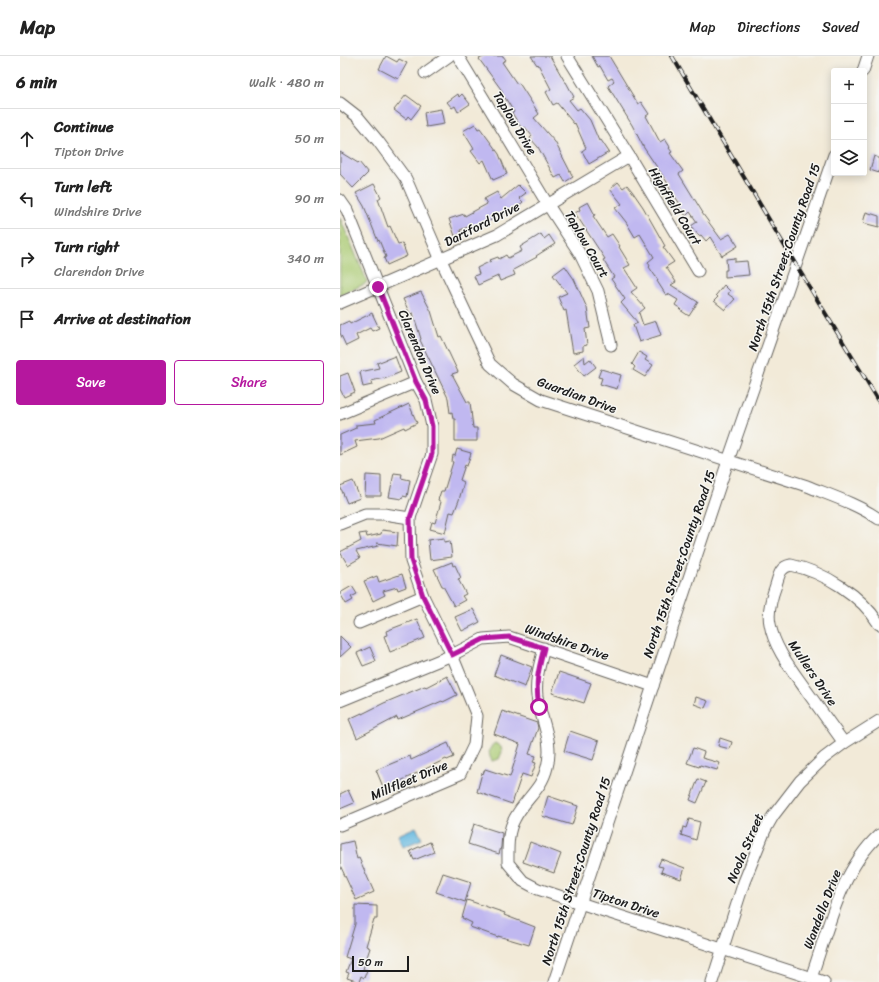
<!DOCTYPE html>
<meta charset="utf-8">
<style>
:root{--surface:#fff;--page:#f6f6f6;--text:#222;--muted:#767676;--line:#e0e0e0;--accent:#b5179e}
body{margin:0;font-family:Sriracha,sans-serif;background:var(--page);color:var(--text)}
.controls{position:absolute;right:12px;top:12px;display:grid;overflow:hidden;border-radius:4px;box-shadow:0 2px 10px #0003}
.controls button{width:36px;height:36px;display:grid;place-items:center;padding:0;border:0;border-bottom:1px solid var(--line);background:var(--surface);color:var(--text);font:20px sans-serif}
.scale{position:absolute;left:12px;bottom:10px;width:57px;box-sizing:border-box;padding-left:4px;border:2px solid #1c1c1c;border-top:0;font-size:11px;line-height:14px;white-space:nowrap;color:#1c1c1c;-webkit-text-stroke:3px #f6f6f2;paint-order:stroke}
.stop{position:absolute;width:12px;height:12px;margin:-9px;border:3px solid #b5179e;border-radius:50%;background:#fff}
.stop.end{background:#b5179e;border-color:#fff;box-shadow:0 1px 4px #0008}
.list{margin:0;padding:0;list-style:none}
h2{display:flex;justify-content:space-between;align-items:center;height:52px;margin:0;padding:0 16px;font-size:17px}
h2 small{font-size:13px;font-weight:400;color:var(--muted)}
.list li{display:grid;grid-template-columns:26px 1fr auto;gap:12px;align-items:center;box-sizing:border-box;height:60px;padding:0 16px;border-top:1px solid var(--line)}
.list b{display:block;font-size:15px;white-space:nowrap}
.list p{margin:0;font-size:13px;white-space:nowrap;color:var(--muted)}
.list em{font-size:13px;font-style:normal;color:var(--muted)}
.actions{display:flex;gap:8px;padding:12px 16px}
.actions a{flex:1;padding:9px 0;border:1px solid var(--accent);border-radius:4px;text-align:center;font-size:14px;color:var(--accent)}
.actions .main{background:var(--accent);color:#fff}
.icon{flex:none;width:22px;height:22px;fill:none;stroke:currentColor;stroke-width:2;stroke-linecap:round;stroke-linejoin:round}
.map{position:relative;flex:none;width:539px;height:926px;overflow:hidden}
header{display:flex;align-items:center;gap:24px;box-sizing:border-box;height:56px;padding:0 20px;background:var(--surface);border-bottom:1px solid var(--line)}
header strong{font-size:19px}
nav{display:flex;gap:22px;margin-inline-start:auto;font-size:14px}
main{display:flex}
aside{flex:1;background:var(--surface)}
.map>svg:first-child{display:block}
.green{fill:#aaca72;stroke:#637347}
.water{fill:#63b7df;stroke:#406a7e}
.building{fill:#c0b8f0}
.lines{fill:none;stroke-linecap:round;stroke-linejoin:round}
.minor-casing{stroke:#67645e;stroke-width:13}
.minor{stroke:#fff;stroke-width:11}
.rail-casing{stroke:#1c1c1c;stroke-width:4}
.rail{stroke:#f6f6f2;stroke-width:2.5;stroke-dasharray:8;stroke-linecap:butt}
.route{stroke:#b5179e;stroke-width:5}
.labels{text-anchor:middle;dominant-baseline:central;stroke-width:3;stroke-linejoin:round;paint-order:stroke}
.street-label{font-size:13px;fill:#1c1c1c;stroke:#f6f6f2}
</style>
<header>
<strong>Map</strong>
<nav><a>Map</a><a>Directions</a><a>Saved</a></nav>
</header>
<main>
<aside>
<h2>6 min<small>Walk · 480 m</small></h2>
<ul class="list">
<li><svg class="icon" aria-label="ahead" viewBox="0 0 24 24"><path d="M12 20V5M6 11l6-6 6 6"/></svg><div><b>Continue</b><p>Tipton Drive</p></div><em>50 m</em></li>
<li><svg class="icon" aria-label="left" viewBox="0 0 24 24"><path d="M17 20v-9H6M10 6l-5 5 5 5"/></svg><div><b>Turn left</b><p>Windshire Drive</p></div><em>90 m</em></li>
<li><svg class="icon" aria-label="right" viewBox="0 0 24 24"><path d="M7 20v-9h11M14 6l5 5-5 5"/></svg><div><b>Turn right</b><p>Clarendon Drive</p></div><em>340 m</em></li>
<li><svg class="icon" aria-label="arrive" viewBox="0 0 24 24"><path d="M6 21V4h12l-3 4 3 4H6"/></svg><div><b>Arrive at destination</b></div></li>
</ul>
<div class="actions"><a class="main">Save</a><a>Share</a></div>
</aside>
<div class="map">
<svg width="539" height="926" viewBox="0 0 539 926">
<rect width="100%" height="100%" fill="#f6f6f2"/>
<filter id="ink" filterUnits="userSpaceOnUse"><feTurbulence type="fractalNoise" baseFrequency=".025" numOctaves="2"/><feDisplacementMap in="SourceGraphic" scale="8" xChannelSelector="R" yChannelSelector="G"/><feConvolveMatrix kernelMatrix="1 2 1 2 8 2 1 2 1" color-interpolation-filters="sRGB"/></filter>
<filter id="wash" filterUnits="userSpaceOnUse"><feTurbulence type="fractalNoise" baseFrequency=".012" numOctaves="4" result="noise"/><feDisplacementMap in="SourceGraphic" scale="16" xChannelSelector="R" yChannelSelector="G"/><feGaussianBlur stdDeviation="0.9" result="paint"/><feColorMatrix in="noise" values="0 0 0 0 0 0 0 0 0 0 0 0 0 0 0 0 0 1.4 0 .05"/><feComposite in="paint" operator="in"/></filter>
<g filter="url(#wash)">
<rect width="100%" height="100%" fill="#f2ead8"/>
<!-- green -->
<g class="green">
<polygon points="0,162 27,225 25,228 0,239"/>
<path d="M155,687L161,691L162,696L159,703L152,705C148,698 148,692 155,687Z"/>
</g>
<!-- water -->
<polygon class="water" points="76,771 82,783 63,791 58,779"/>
<g id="blocks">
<!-- building -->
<g class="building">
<polygon points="46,0 57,6 59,3 67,7 58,23 39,13"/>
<polygon points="145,0 163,0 166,4 162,6 177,28 179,27 199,58 194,62 215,86 233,121 225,126 221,119 215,122 198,91 190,82 192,80 185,71 182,73 172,57 174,56 162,37 163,36 139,3"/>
<polygon points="191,0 210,0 225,26 226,26 234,41 229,44 237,54 240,52 250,64 259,85 261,84 269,96 249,108 242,95 246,92 235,67 234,68 217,47 213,49 206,36 211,33 198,8 197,9"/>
<polygon points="252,0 269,0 298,48 301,46 309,58 306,60 320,86 325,83 330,91 329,92 332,96 330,97 343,115 339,118 363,157 362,157 381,183 390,178 398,190 382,200 370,181 366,185 361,179 359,180 351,170 357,166 350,156 346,160 338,149 340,148 328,130 329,129 304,92 292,69 268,30 274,25 272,22 268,24 260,10 258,11"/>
<polygon points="118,38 119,41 122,38 130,48 118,56 115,50 112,52 107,46"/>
<polygon points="66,39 81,50 71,63 68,60 66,63 54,54"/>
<polygon points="101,53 104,68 86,71 84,56"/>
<polygon points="135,68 138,73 140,72 159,98 167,118 153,124 144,104 140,107 131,95 134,93 123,75"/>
<polygon points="0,96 18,107 19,106 28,117 13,132 0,118"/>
<polygon points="534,100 539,102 539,117 530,114"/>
<polygon points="278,126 283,132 287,129 292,135 303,151 325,190 323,191 334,206 326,211 336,226 331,229 358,246 349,260 340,254 341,253 335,249 338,244 328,238 326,239 317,225 318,224 309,211 310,210 308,206 314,201 300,178 295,181 286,166 275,152 282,148 270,133"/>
<polygon points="34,128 41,141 38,143 48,171 50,170 58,188 62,187 67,200 47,209 44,202 46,201 39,184 38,185 24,150 16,137"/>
<polygon points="178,129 186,137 179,142 183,146 177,151 135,172 133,169 120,174 122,178 115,180 109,163 124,158 125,160 147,148 144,143 157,136 161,143"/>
<polygon points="248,146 255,159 253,160 267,181 272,178 280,190 279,191 290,209 284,212 297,232 291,236 305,252 299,257 303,269 316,265 321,279 299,286 293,269 298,267 281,247 285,243 271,223 274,221 263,204 265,203 235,157 240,154 239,151"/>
<polygon points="526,156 539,160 539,171 523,167"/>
<polygon points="201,178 204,183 209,179 215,188 196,200 197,201 173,214 175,219 160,225 158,220 138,229 134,220 139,218 137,212 151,205 150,204 158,201 159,203 166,199 168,202 182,195 180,191"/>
<polygon points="395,202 395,206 407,205 409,219 385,221 385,214 387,214 386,203"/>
<polygon points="225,210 234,223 247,252 250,272 245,273 247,289 243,290 243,295 233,297 226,254 224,255 218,241 227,237 213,219"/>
<polygon points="384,229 390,235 388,238 395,243 385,254 374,245 378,241 376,239"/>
<polygon points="81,236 91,255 99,281 101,280 118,316 112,318 127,346 130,346 133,372 137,372 137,385 115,385 115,363 113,363 112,356 110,357 108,342 80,284 81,283 73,257 70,258 63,243"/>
<polygon points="32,257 39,272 32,275 30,272 16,279 18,284 6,290 0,277 0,269 9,265 10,268"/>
<polygon points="299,296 307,301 305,304 313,309 305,321 293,314 295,311 292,308"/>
<polygon points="55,300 61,316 44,323 44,322 31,325 32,329 23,331 20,316 39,312 37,307"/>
<polygon points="244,300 245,307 250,303 256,311 244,320 234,308"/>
<polygon points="261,313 281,319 277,333 260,328 262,322 258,321"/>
<polygon points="8,317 15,336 4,341 0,333 0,320"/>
<polygon points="69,348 77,367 65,373 64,371 39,382 15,385 17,391 0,399 0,379 16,372 16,369 36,367 35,364"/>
<polygon points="117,393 131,397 127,410 125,409 120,424 124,426 119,444 114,457 110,456 105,477 90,473 92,466 95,467 101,446 98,444 101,435 104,435 113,406 112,406 113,399 115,400"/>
<polygon points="54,417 62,418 61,422 70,424 67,441 63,440 62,443 49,441"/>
<polygon points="26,419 41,420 41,440 25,440"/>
<polygon points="13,425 20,442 7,447 0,430"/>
<polygon points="42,474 58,476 57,490 37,487 38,490 16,495 20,502 8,509 0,496 21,485 19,478 26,477 27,481 41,478"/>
<polygon points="104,482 104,486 110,485 112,501 90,504 88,484"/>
<polygon points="112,506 113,510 115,509 121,522 118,523 126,538 122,540 125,544 114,550 103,530 102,530 94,513"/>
<polygon points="62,518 66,531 58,534 57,531 43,535 45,539 33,545 24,525 37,520 39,526"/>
<polygon points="12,530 17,538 11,541 13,544 6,548 0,537"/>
<polygon points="133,553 140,566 122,575 115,561"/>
<polygon points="77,563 85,582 50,596 44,580 47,579 46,575"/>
<polygon points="0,580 11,591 0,601"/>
<polygon points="30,591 36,605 23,610 17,597"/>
<polygon points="161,599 192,611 185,631 154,619"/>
<polygon points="219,616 251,627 244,647 212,637"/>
<polygon points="107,620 117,639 103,646 102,645 58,664 57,661 17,682 9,663 22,657 22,658 44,647 85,630 86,631"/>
<polygon points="356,641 368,645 365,652 354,648"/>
<polygon points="162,655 197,667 198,672 189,698 196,700 193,706 196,707 191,721 182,718 172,748 137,736 142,717 143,718 145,713 170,721 180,688 154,678"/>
<polygon points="230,675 259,685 253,704 224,695"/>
<polygon points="380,682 392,686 390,693 378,690"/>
<polygon points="108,687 114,701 107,704 106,703 44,733 36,714 70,700 71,704"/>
<polygon points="353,692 364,696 362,702 380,707 377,714 360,709 359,711 347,707"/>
<polygon points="358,723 366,726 357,747 350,744"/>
<polygon points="8,734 14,747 0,753 0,738"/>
<polygon points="208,740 238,750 232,769 202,760"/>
<polygon points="349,763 360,766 356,784 341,779 343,771 346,772"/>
<polygon points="134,768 162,777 161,791 159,798 128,788"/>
<polygon points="13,785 17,803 19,802 34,836 16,844 0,809 0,788"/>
<polygon points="90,786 94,796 74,804 70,795"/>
<polygon points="190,786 221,798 214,817 183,806"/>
<polygon points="321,803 345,812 341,823 321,816 323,811 318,810"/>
<polygon points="103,817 131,826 125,846 96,836"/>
<polygon points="127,844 165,857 164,859 195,871 189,889 158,880 158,881 130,871 132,867 122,862"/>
<polygon points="15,849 37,850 37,863 34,863 26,890 30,892 23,913 27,914 24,922 21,920 19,926 7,922 9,917 6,916 11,903 5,901 15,868"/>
</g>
</g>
</g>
<g filter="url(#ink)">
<use href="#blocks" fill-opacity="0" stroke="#67645e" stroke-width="1"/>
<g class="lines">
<!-- minor casing -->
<g class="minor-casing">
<g id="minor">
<polyline points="118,0 208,149 240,198 258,235 271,289"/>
<polyline points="227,0 289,100 358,215"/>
<polyline points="523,15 528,0"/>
<polyline points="85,17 109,0"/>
<path d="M0,47L18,61L38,85L66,123L101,204L150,308L173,328L201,344L467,430C492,440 517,448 539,463"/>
<polyline points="0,144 7,154 76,326 86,344 92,370 92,398 70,462 71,505 83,540 112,599 137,660 134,689 120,718 0,769"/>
<polyline points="0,247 157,179 289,100"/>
<polyline points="0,358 76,326"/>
<polyline points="0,468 25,458 44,458 70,462"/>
<polyline points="19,567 83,540"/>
<path d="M204,592C200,608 195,623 197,640C201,665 214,685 207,711C202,733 185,743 175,762C167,776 168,792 168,807L183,825L198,833L255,852L484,926"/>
<polyline points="0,645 112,599 143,583 169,581 313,630"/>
<path d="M504,687C491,669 479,652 466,634C452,614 434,592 430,568C427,555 432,540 436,529C439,519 440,511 451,509C484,516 521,539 539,568"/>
<path d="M471,922C488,874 500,815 539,779"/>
<polyline points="214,926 388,405 494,99"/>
<polyline points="372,926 404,826 425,774 433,760 460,725 484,702 504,687 539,665"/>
</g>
</g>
<!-- minor -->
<use href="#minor" class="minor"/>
<!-- rail casing -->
<g class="rail-casing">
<polyline id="rail" points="332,0 456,209 539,345"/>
</g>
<!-- rail -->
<use href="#rail" class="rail"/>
</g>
</g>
<g class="lines" filter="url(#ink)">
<!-- route -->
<path class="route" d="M38,231L76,326L86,344L92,370V398L70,462L71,504L83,540L112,599L144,583L169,581L204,592C198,615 195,626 199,651"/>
</g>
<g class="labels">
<!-- street labels -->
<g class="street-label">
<text transform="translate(175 67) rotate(59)">Taplow Drive</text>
<text transform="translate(335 150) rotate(59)">Highfield Court</text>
<text transform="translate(142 168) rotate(-27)">Dartford Drive</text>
<text transform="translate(247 188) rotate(60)">Taplow Court</text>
<text transform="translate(444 201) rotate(-71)">North 15th Street;County Road 15</text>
<text transform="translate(80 296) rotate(67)">Clarendon Drive</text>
<text transform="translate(237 339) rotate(20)">Guardian Drive</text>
<text transform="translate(339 508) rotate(-71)">North 15th Street;County Road 15</text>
<text transform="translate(227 586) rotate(19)">Windshire Drive</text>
<text transform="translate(473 617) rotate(56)">Mullers Drive</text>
<text transform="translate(69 724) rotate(-23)">Millfleet Drive</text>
<text transform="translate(405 792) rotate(-67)">Noola Street</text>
<text transform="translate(236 815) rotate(-72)">North 15th Street;County Road 15</text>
<text transform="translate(286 847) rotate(18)">Tipton Drive</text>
<text transform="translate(482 853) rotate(-69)">Wandella Drive</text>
</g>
</g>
</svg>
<div class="controls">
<button>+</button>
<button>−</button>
<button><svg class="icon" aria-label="layers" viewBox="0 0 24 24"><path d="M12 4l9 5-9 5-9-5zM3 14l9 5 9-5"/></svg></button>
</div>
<div class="scale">50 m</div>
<div class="stop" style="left:199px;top:651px"></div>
<div class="stop end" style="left:38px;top:231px"></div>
</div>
</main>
